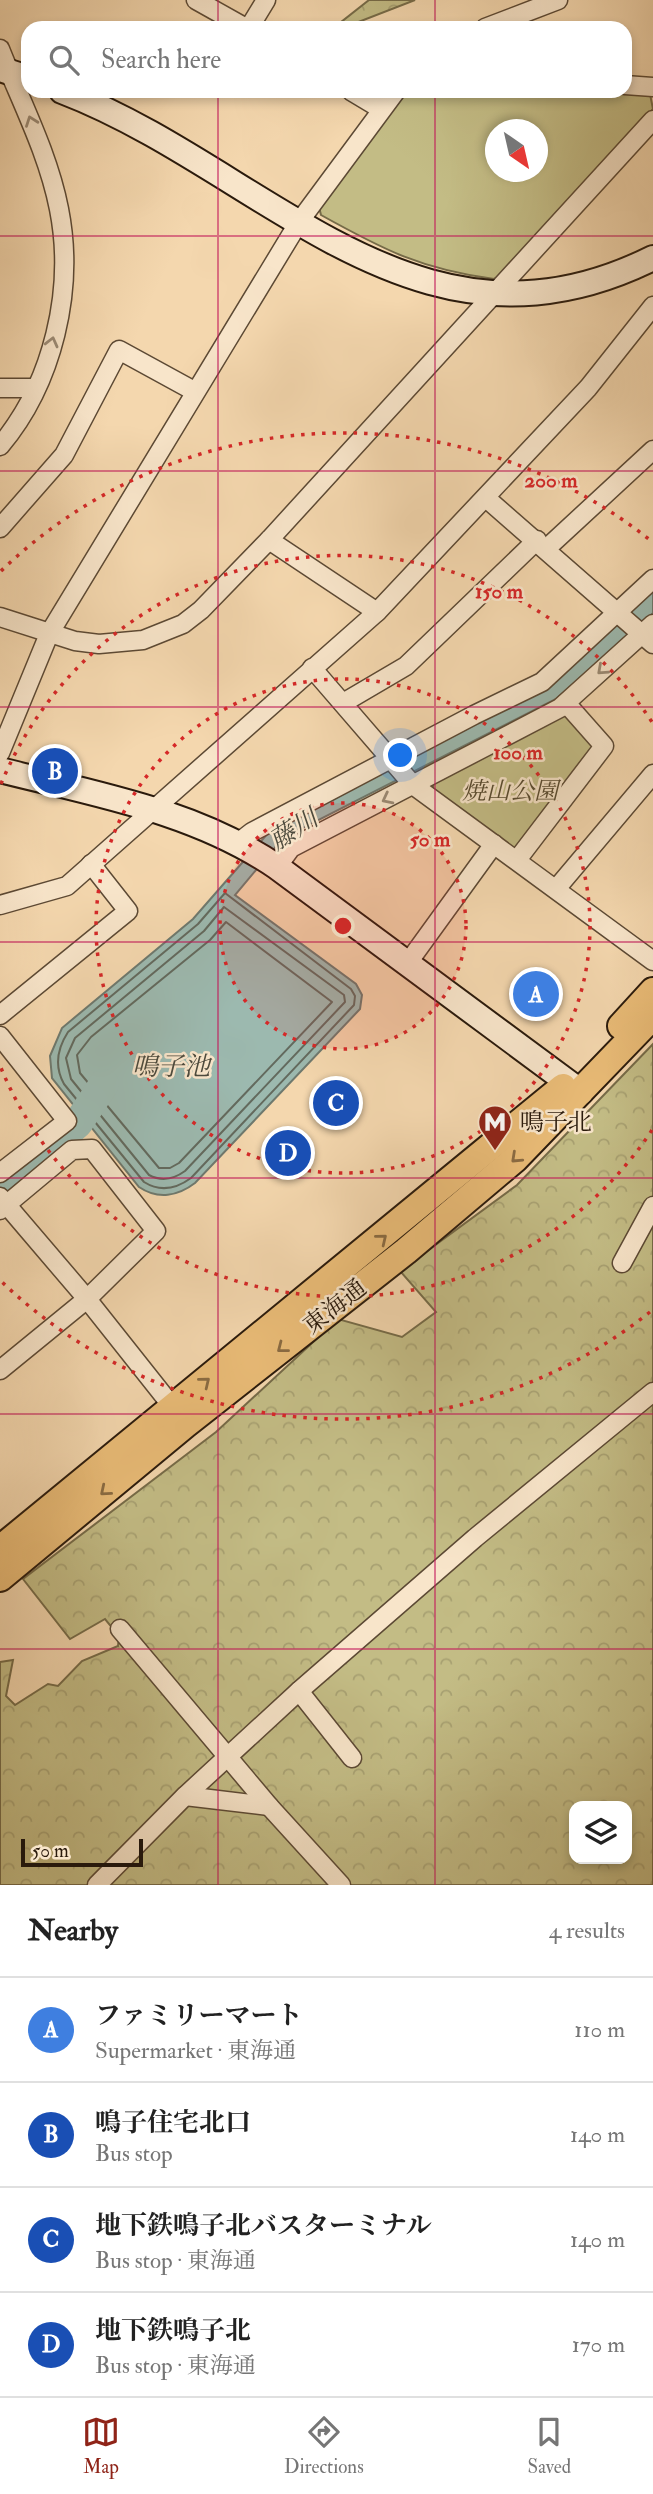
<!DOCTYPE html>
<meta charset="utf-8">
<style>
:root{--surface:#fff;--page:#f2f2f2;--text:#222;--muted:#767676;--line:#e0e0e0;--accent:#8f2418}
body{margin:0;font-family:"IM FELL Double Pica","Noto Serif JP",serif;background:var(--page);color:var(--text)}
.controls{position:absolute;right:21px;bottom:21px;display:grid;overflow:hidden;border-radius:14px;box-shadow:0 4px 10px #0003}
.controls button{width:63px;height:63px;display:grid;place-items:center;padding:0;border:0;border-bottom:2px solid var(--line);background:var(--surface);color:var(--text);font:35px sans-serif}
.compass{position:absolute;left:485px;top:119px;width:63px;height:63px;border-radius:50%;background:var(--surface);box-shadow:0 4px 10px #0003;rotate:146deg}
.scale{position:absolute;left:21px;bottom:18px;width:122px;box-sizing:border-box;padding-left:7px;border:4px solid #2a1a0c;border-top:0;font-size:19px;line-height:24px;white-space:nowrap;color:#2a1a0c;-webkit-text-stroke:5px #f8e5ca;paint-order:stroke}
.you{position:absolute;left:401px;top:756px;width:24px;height:24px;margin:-18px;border:5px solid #fff;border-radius:50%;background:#1a73e8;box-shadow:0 0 0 10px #1a73e833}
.badge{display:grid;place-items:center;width:46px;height:46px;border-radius:50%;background:var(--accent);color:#fff;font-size:23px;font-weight:700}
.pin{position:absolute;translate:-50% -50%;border:4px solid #fff;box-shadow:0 2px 7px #0006}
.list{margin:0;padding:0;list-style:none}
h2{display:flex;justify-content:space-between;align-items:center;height:91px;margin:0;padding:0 28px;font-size:30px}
h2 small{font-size:23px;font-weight:400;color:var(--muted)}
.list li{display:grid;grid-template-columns:46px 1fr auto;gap:21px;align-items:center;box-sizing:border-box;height:105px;padding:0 28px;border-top:2px solid var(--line)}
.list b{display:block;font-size:26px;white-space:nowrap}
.list p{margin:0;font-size:23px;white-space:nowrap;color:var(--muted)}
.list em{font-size:23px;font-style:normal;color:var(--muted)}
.icon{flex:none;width:38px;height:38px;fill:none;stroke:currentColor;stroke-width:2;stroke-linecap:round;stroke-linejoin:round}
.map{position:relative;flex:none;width:653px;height:1885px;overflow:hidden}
.search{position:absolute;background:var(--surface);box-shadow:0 4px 10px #0003;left:21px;right:21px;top:21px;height:77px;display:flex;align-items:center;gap:18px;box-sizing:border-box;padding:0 24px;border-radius:21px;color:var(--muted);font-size:26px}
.sheet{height:511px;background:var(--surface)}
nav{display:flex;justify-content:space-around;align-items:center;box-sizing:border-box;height:98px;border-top:2px solid var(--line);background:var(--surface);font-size:19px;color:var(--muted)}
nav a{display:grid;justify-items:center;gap:4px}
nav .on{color:var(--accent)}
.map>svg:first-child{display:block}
.green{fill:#c3bc85;stroke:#766b48;stroke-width:2;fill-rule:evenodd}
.forest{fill:url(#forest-crowns);stroke:#766b48;stroke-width:2;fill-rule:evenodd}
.water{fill:#9cb9af;stroke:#6e796e;stroke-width:2}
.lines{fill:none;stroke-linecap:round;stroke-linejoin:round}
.shore{stroke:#636a5e;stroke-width:2}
.river{stroke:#9cb9af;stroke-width:30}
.street-casing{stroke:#5c4934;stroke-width:21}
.secondary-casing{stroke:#2a1a0c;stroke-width:28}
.primary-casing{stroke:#2a1a0c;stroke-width:30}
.street{stroke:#f8e5ca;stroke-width:18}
.secondary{stroke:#f8e5ca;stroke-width:24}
.primary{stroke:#eabc77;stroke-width:26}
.oneway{stroke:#9b8a74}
.oneway2{stroke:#8a6b42}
.grid{fill:none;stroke:#c2185b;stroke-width:2;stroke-opacity:0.55}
.ring{fill:none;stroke:#d62828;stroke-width:3.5;stroke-dasharray:3.5 7}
.labels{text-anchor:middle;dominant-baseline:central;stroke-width:5;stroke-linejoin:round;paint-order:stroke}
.park-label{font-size:24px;font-style:italic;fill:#584b30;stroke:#f8e5ca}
.poi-label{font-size:24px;fill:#2a1a0c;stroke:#f8e5ca;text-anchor:start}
.street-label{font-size:24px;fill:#2a1a0c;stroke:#f8e5ca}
.water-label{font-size:26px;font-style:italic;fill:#4c4a3d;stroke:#f8e5ca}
.centre{fill:#d62828;stroke:#f8e5ca;stroke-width:3.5}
.ring-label{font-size:21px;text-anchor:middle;font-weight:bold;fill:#d62828;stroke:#f8e5ca;stroke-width:5;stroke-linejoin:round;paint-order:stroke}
</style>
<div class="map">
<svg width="653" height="1885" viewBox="0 0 653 1885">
<defs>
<pattern id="forest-crowns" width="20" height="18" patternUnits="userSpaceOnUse" patternTransform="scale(1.75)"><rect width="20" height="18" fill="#c3bc85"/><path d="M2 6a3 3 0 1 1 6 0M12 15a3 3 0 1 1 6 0" fill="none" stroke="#a8a172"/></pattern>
</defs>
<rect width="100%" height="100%" fill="#f4d7ae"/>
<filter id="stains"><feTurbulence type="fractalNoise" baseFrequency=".00286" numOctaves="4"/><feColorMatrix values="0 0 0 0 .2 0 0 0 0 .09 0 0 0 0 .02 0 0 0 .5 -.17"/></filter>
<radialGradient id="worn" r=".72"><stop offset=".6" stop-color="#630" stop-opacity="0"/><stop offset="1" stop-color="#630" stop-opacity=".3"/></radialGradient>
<!-- green -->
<g class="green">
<path d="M405,91L650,94L653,109L500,276L494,279C421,269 384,250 321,215L319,207ZM496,130H538V172H496Z"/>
<polygon points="564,714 594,741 594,751 522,847 513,850 432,791 434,782"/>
</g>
<!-- forest -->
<g class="forest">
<polygon points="369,0 415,0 343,28 324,28 341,22"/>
<path d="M653,1044V1885H0V1662L13,1660L6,1696L15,1705L48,1684L58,1686L82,1661L118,1646L119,1636L105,1619L70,1639L23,1579L216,1432L338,1319L402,1337L436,1312L400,1271L517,1185ZM574,1806H627V1859H574Z"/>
</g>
<!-- water -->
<path class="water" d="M653,591V613L556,699L283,838L235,895L356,984L362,995L360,1009L195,1183C178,1196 158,1200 139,1187L52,1078L50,1056L62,1028L193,919L269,832L547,687Z"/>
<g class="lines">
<!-- shore -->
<g class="shore">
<path d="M225,893L351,989L355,996L354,1005L191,1178C176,1189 160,1192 144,1182L64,1084C54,1066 57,1049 68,1032L198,924Z"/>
<path d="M224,907L344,995L345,1002L185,1171C174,1179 162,1182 149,1175L71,1079L66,1058L75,1038L204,931Z"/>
<polygon points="226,922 332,1002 179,1163 170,1168 159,1168 80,1073 77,1055 91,1037 210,940"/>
</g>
<!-- river -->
<polyline class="river" points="0,1190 78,1123 104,1084"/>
<!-- street casing -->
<g class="street-casing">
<g id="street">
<polyline points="196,0 246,28"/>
<polyline points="249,28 266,0"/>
<polyline points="485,28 558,0"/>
<path d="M0,49C21,102 48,153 59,209C75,290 53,383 0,446"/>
<polyline points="625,85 653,87"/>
<polyline points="351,91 381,109"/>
<polyline points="0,388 36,388"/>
<polyline points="486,498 653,644"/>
<polyline points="0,528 64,455 119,350 194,391"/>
<polyline points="269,540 377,612"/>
<polyline points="547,548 653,450"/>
<polyline points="0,617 75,641 99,644 143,640 183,624 201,610 269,540 653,120"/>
<polyline points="312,668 413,785 653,961"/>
<polyline points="343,703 406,666 537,540"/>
<polyline points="0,753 49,634 299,222 396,91"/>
<polyline points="239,842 252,832 474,715 542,682 653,579"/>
<polyline points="517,860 604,746 566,703"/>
<polyline points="277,867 291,848 560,708 653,624"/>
<polyline points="556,889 653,774"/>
<polyline points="0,905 67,886 377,612 588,388 653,306"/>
<polyline points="407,964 494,844"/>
<polyline points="0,1015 128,911 91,864"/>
<polyline points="0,1036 67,1121 0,1173"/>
<polyline points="0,1197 87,1299 179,1415"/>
<polyline points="0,1210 72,1150 92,1149 156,1231 87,1299 0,1370"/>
<polyline points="622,1263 653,1206"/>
<polyline points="120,1629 269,1806 341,1885"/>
<polyline points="299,1691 352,1758"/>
<polyline points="185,1796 269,1806"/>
<polyline points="97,1885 185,1796 299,1691 475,1538 653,1392"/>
</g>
</g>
<!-- secondary casing -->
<g class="secondary-casing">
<g id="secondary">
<polyline points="0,69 28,78"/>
<path d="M62,91C266,169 416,376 653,258"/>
<path d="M0,770C95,794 195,811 277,867L581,1092"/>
</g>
</g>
<!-- primary casing -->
<g class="primary-casing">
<g id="primary">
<polyline points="621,1026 653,991"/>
<polyline points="0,1549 563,1087"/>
<polyline points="0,1578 186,1424 406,1251 515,1159 653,1016"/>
</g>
</g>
<!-- street -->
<use href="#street" class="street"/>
<!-- secondary -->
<use href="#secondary" class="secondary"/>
<!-- primary -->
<use href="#primary" class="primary"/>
</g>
<!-- one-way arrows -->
<defs><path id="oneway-chevron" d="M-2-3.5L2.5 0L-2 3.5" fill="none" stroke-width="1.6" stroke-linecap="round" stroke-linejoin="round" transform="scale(1.75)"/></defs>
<g class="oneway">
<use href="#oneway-chevron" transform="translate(31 121) rotate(-110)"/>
<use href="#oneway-chevron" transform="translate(52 342) rotate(-76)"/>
<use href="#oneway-chevron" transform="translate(602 670) rotate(138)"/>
<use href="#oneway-chevron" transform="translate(387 799) rotate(153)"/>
</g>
<g class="oneway2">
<use href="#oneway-chevron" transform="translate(516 1158) rotate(137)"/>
<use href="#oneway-chevron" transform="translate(382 1239) rotate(-39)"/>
<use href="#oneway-chevron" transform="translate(282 1348) rotate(142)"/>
<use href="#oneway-chevron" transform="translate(205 1382) rotate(-39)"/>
<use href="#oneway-chevron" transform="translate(105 1491) rotate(140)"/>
</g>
<!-- grid -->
<path class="grid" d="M218,0V28M435,0V28M218,91V1885M435,91V1885M0,236H653M0,471H653M0,707H653M0,942H653M0,1178H653M0,1414H653M0,1649H653"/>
<!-- distance rings -->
<circle cx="343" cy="926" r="123" fill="#d62828" fill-opacity=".12"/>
<g class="ring">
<circle cx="343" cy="926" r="123"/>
<circle cx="343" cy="926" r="247"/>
<path d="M652 1130A370 370 0 0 1 1 1068M1 784A370 370 0 0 1 652 722"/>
<path d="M650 1312A493 493 0 0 1 1 1281M1 571A493 493 0 0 1 650 540"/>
</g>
<!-- icons -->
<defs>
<g id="metro-pin" transform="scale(1.75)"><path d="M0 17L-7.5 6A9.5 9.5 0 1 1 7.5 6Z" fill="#8f2418" stroke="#f8e5ca"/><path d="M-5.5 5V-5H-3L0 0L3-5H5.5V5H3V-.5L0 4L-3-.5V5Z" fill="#fff"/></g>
</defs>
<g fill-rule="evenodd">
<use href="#metro-pin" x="495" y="1122"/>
</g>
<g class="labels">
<!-- park labels -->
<g class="park-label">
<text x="510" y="791">焼山公園</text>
</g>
<!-- poi labels -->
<g class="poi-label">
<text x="520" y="1122">鳴子北</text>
</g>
<!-- street labels -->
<g class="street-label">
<text transform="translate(335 1307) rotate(-38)">東海通</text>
</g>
<!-- water labels -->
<g class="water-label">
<text transform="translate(294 830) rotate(-33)">藤川</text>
<text x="171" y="1067">鳴子池</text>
</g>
</g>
<circle cx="343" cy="926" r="10" class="centre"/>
<g class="ring-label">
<text x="551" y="487">200 m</text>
<text x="499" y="598">150 m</text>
<text x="518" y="759">100 m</text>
<text x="430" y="846">50 m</text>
</g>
<rect width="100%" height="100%" filter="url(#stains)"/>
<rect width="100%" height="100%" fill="url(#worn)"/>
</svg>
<div class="controls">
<button><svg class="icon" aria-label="layers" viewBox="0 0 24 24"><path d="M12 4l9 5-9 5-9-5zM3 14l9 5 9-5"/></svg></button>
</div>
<svg class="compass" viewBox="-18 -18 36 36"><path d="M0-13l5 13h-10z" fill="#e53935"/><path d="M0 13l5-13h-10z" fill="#767676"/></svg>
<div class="scale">50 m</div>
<div class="you"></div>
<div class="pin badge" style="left:536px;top:994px;background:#3f7fe0">A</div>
<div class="pin badge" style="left:55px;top:771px;background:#1a4fb4">B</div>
<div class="pin badge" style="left:336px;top:1103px;background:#1a4fb4">C</div>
<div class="pin badge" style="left:288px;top:1153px;background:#1a4fb4">D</div>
<div class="search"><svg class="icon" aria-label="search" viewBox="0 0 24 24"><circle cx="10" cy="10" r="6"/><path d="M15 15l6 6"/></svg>Search here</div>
</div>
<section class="sheet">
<h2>Nearby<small>4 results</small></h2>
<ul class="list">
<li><span class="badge" style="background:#3f7fe0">A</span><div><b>ファミリーマート</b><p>Supermarket · 東海通</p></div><em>110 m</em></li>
<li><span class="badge" style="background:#1a4fb4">B</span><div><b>鳴子住宅北口</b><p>Bus stop</p></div><em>140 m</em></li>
<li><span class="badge" style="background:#1a4fb4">C</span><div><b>地下鉄鳴子北バスターミナル</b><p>Bus stop · 東海通</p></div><em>140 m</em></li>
<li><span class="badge" style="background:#1a4fb4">D</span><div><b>地下鉄鳴子北</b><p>Bus stop · 東海通</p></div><em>170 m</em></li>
</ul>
</section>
<nav>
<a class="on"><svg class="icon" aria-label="map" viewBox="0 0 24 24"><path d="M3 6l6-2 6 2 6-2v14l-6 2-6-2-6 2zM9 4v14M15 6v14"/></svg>Map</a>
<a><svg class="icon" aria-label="directions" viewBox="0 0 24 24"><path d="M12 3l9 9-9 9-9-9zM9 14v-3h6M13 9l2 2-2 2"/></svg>Directions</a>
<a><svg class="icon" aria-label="saved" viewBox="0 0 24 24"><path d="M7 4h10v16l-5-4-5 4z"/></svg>Saved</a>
</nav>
